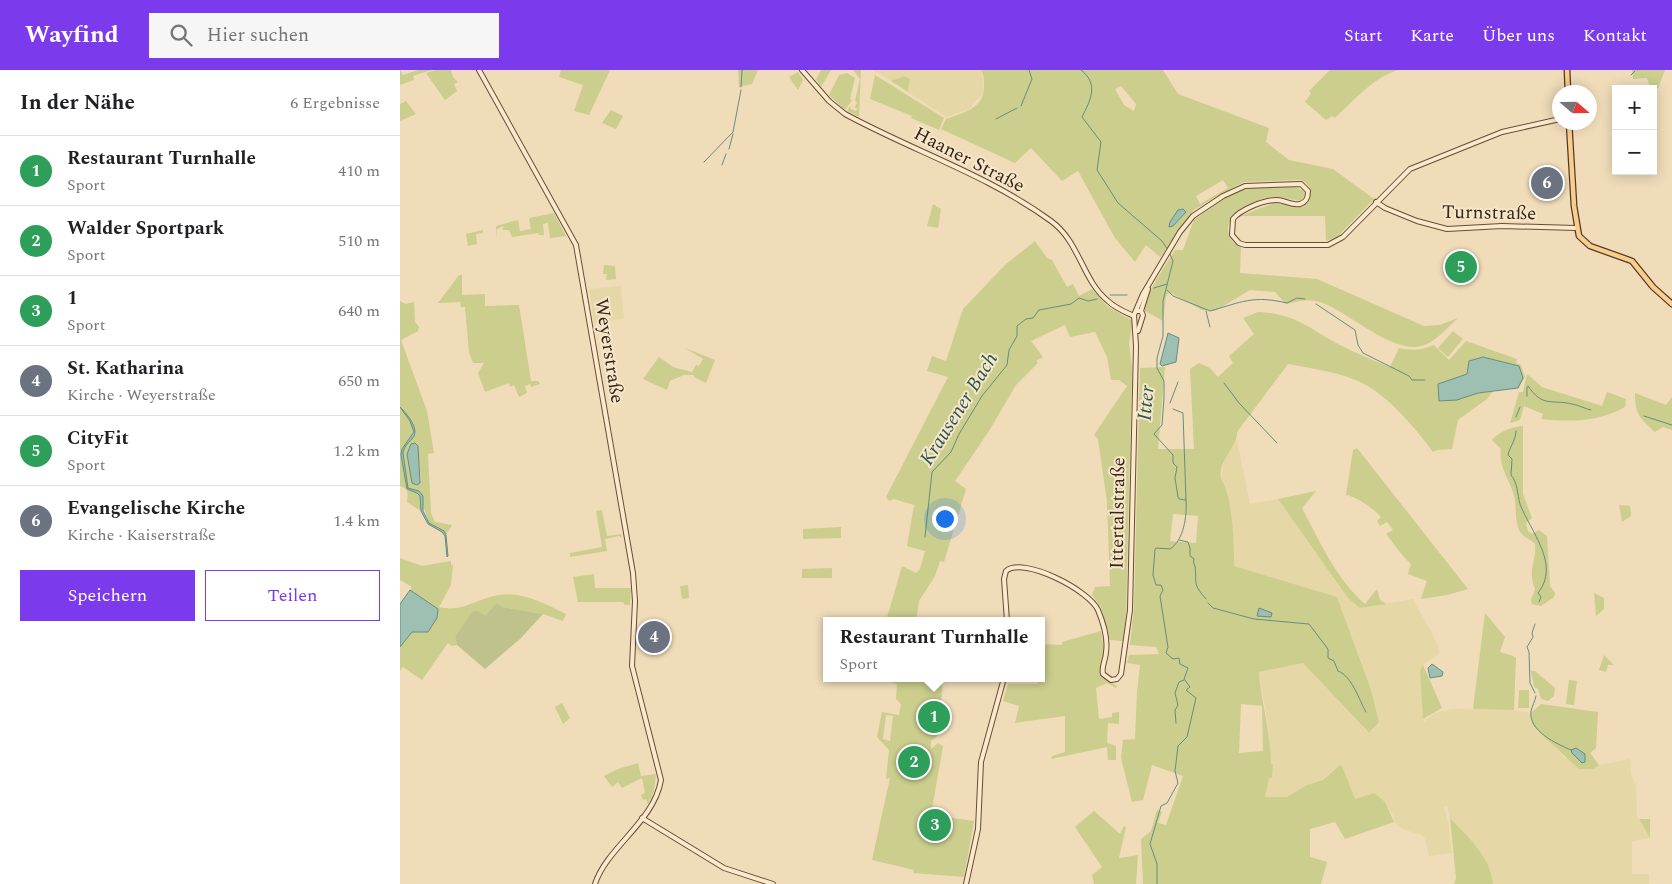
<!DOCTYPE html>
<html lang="de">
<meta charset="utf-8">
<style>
:root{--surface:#fff;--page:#f6f6f6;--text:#202124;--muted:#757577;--line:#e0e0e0;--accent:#7c3aed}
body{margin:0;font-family:Spectral,serif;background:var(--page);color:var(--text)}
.controls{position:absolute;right:15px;top:15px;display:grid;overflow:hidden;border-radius:0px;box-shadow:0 2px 12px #0003}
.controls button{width:45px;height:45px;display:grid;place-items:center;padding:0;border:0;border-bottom:1px solid var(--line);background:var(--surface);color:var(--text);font:25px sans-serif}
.compass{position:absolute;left:1152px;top:15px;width:45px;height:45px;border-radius:50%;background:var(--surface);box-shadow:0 2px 12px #0003;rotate:110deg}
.you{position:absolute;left:544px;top:448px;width:18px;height:18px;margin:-12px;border:4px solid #fff;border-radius:50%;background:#1a73e8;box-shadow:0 0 0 8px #1a73e833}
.badge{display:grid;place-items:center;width:32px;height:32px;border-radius:50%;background:var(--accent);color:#fff;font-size:16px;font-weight:700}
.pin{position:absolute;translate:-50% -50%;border:2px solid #fff;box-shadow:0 1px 5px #0006}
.popup{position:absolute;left:423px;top:547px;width:222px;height:65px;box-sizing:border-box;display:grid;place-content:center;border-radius:0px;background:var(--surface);filter:drop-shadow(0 1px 4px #0005);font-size:16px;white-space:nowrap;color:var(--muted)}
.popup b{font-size:19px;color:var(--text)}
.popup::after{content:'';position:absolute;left:50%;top:100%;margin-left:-10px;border:10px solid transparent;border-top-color:var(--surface)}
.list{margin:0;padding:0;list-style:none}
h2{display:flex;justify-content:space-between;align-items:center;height:65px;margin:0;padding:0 20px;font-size:21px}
h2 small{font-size:16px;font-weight:400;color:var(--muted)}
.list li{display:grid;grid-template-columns:32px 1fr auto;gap:15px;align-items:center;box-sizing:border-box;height:70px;padding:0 20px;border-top:1px solid var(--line)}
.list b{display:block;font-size:19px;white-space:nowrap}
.list p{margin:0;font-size:16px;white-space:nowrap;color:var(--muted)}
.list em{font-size:16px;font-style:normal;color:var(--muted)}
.actions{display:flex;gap:10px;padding:15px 20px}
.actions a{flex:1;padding:11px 0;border:1px solid var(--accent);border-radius:0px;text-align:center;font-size:18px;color:var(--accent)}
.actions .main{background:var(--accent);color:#fff}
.icon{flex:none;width:28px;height:28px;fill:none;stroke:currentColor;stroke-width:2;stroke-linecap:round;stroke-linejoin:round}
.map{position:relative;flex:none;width:1272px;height:814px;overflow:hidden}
header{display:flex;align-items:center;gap:30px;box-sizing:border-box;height:70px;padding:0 25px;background:var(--accent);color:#fff}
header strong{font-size:24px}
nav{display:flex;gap:28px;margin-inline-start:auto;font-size:18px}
.search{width:350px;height:45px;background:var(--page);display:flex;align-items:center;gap:12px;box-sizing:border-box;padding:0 18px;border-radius:0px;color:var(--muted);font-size:19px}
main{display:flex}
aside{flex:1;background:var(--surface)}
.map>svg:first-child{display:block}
.farmland{fill:#e6d7a6}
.green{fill:#cbce8d;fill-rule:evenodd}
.cemetery{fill:#bfc28d}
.water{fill:#9ec0b3;stroke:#668d81}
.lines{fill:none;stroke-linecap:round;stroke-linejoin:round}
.stream{stroke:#668d81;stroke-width:1}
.secondary-casing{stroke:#684c37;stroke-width:6}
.primary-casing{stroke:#543928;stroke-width:7}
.secondary{stroke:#fbe9cc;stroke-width:4}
.primary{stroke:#f8ce8c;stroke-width:4.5}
.labels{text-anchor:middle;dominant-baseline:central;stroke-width:4;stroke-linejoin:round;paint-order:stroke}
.street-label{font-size:19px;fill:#352519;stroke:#f7e6c9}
.water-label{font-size:20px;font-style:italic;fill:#27564f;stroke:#f7e6c9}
</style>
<header>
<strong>Wayfind</strong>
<div class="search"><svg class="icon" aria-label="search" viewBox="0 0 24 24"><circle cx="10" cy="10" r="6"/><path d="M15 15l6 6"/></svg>Hier suchen</div>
<nav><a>Start</a><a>Karte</a><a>Über uns</a><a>Kontakt</a></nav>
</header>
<main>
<aside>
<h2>In der Nähe<small>6 Ergebnisse</small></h2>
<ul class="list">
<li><span class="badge" style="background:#2e9e5b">1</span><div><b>Restaurant Turnhalle</b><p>Sport</p></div><em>410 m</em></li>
<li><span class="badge" style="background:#2e9e5b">2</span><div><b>Walder Sportpark</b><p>Sport</p></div><em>510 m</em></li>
<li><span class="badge" style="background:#2e9e5b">3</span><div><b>1</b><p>Sport</p></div><em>640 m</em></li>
<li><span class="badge" style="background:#6b7280">4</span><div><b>St. Katharina</b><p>Kirche · Weyerstraße</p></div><em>650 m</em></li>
<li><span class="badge" style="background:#2e9e5b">5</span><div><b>CityFit</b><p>Sport</p></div><em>1.2 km</em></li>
<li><span class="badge" style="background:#6b7280">6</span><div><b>Evangelische Kirche</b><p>Kirche · Kaiserstraße</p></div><em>1.4 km</em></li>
</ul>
<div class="actions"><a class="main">Speichern</a><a>Teilen</a></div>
</aside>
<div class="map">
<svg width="1272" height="814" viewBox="0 0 1272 814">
<rect width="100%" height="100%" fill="#f0dcb9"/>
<!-- farmland -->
<g class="farmland">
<polygon points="473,0 581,0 584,22 568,40 546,47 508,22 510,10 504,6 491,11"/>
<polygon points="221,216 224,249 194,253 189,219"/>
<polygon points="837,370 850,434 878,429 948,528 960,538 1013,529 1038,575 1039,584 1023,595 1020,601 1024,652 1035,643 1052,639 1113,640 1131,643 1132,654 1164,687 1193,699 1199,695 1230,689 1231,704 1236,715 1237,746 1250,768 1232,771 1232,804 1249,804 1249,814 1093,814 1078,778 1050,748 1047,736 1044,737 1048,752 1052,783 1029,786 1025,769 1021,765 1002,759 994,752 993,745 979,727 974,723 955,729 942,696 934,699 923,710 907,715 887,727 865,727 869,708 872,707 873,694 871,694 869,663 859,602 903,593 968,663 974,660 971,620 937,527 834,496 832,450 827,420 821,410 824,391"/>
</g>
<!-- green -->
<g class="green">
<polygon points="0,0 3,5 18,0 32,0 13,6 14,10 0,15"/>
<polygon points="36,0 51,0 53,7 58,12 54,14 57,21 45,30 26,3"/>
<polygon points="161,0 210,0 189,45 174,41 183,15 159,7"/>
<polygon points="338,0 358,0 352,14 339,17"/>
<polygon points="421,0 431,0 421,17 416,9"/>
<polygon points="453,0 461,0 459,47 447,41 450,36 451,39 456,41 457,39 455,37 457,32 455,31 460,9"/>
<path d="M581,0H763L778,24L869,58L866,72L889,90L933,99L974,129L937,167L926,171L925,146H840L874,133L903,137C913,129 914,116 901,110L844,112L824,122L794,140L760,187L746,175L735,192L715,168L678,101L662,111L631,78L615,93L541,59L546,49C563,43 585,38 584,16C584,10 584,5 581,0ZM721,16L736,34L734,41L724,35L715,19ZM823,110L828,118L800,134L796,126Z"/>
<path d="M930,0H998C973,8 954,30 935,48L932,46L926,50L905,32L911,24L909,21Z"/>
<polygon points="1232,0 1265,0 1258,19 1250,17 1247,8 1233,9"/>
<polygon points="398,2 403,10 398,20 389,7"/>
<polygon points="447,3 455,8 450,29 452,30 445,40 429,25 439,5"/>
<polygon points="475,5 544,48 539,60 511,48 512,46 470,29"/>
<polygon points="504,6 510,9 508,22 491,11"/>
<polygon points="6,31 16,44 0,51 0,34"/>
<polygon points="211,40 223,46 216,59 202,53"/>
<path d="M892,116L903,120L905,124L902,130C894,131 887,128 879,127C861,126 828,140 828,160C828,169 834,174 841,177L840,203L917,209L1024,256L1040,255L1058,248C1049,256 1040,267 1029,273C996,292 945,236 916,231C906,229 896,232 886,234L875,222L850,220L815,241L802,240L769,222L766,227L763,251L745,241C743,227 767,193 775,180H783L794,150L831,124L853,117Z"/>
<polygon points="533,134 541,139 538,158 527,156"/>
<polygon points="154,143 166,166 150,168 148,153 143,154 144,165 139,165 138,163 112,167 109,160 102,160 104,156 97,159 97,170 96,156 118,150 120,161 131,159 129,148"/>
<polygon points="83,160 83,163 76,164 77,174 68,176 66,164"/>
<polygon points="635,171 647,188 652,190 667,217 673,214 679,226 692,219 707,236 733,251 729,272 732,299 726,544 723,571 710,570 701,537 692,525 695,517 710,516 707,432 698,369 694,365 727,316 719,310 711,310 707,287 695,262 670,267 665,255 631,271 643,287 636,291 638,293 616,315 589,361 555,411 566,419 544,492 540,491 535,506 519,531 516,551 486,551 502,496 516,503 520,499 525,481 507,476 514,435 494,429 489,431 486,427 548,307 527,301 532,286 546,291 563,239 605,195"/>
<polygon points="204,195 215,196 216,209 206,210 207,204 203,204"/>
<polygon points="59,205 62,205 62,225 85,224 85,236 119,235 131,311 138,311 140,314 131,317 130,314 125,316 127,323 119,327 114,315 110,317 109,313 85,322 78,303 84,293 73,293 69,282 65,237 61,237 60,232 38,233"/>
<path d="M0,231L6,234L14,232L15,252L19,257L18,261L1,270L27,341L34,383L28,384L31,443L35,452L52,455L46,465L44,461L29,453L22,432H20L21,441L7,432C8,423 9,419 0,416ZM7,384L19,391L21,410L13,414Z"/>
<path d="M858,242C895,243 910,259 940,275C956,283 974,291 990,297L999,278C1011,281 1023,280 1034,275L1049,290L1066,271L1117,289L1116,293L1121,295L1125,307L1118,318L1093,321L1087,329L1058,350L1052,379L1037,380L1033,382C1016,359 991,329 966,315C943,302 913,299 888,294L837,362C837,379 818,390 821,408C822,412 825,415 826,419C833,442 834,471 834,496L937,527L971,620L979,652L969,663L903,593L859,602C861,633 871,662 871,694H873L872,708H869L865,727H887L907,715L923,710L940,695L942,696L955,729L974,723L985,732L994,752L945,769L935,752L910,759V787L927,792L921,814H743L741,769L751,761L757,740L762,742L758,753L766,755L783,706L752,695L743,730L732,732L721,688L723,670L735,669L737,622L740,595L727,593L729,585L759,584L756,577L730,575L734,538L740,298L765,297L758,379H794L790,299L799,293L810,298L818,307L833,293L829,286L854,264L843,248ZM773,444L798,446L796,473L770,471ZM841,634L862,636L863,681L839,683Z"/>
<polygon points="1053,261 1063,269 1048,287 1038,278"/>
<polygon points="285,278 315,290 306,313 294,307 294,305 284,305 270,311 267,320 243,309 259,287 273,297 292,302 296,295 299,296 303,289"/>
<path d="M1127,304L1142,317L1202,336L1207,322L1226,329L1225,337C1199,352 1170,352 1141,349L1143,344L1124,336L1120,350L1110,353L1119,322H1123Z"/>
<path d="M1235,323L1266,335L1272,327V360L1263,357L1255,362C1240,348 1235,345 1235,323Z"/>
<path d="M1123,356V424L1132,448L1126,453L1128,461L1132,464L1139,460L1147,466L1150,516L1155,523L1154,527L1141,536L1132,534L1131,530L1135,519C1127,499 1137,491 1135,474C1131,470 1125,468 1122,464C1115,457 1116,440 1115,430C1112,412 1098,399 1101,379L1092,370C1100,361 1111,357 1123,356Z"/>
<path d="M957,378L1068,519L1047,525L1021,529L1027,511L1008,504L1011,494C1001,485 995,475 986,464L993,460L987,452L980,456L977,451L981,447C974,439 956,426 946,425L953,380Z"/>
<path d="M916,421L902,438C920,472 936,509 965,534L977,519L980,530L986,534L960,538L948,528L878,429Z"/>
<polygon points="1219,435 1230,436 1231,446 1222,452"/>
<polygon points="202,440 207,466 221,464 222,468 219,466 205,469 207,481 170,487 170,483 202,477 196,441"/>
<polygon points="441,457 441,468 403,469 403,459"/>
<path d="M0,488L22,496L51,491V495H53L51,515L39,537C63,543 77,528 99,525C122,521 146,534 166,544L163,551L143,544L102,537L55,567L57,575L52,576L48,573L22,610L3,597L0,601V577L12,562H28L38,539L10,520L12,517L0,510Z"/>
<polygon points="432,498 432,508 402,508 402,499"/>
<polygon points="194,504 195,518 231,518 230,535 225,535 223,532 178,532 173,507"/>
<polygon points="288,515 289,528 282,529 280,516"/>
<polygon points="1194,523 1204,528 1204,539 1196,546"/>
<polygon points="1085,543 1105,567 1100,582 1116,587 1114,640 1073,639"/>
<polygon points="701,561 704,581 700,601 701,607 717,616 716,618 707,613 696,618 699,649 712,647 712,643 719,642 719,654 708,653 707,673 716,676 716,690 708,690 707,677 651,689 652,686 665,682 665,646 615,653 619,636 603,631 608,614 638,614 638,608 642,608 642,574 662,575 662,572"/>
<polygon points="1204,585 1214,595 1208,595 1206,602 1199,600"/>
<polygon points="1023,595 1042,638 1023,649 1020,601"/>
<polygon points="1131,601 1135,601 1155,618 1154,626 1148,631 1141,629 1138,619 1134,617"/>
<path d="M491,608H543L538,665L531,671V679L538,673L543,676L531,745L574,751L564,807L513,803L514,800L472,790L490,708L486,709L489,680L477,667L482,642L499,645L501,634L496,629L497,614L490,612ZM486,645L493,646L490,671L483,669Z"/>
<polygon points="1169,610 1177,611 1174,635 1166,634"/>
<polygon points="1119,620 1129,620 1129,638 1118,638"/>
<polygon points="162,633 170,648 163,654 155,637"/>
<polygon points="1141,634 1198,642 1196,678 1190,683 1199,695 1193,699 1179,699 1140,663 1132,654 1131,643"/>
<polygon points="238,693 241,706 256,704 254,721 248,734 246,729 243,730 241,725 245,723 242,708 222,718 218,712 212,717 204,706 218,699"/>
<polygon points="694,741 720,764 724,756 726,757 719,788 738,785 736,814 694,814 692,805 702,797 675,757"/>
<path d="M1050,748C1068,767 1090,786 1093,814H1054L1056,808Z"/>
<polygon points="1239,749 1250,749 1250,768"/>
</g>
<!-- cemetery -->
<polygon class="cemetery" points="97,533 102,537 143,544 120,569 85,599 57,575 55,567 72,542 78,541 85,546"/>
<!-- water -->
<g class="water">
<polygon points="783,139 786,142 773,156 769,157 770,152 778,140"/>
<polygon points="768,263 779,268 776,292 762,296 760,294"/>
<polygon points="1083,287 1119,296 1123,308 1118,318 1078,323 1057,330 1039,331 1038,314 1067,304 1069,291"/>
<path d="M0,337C7,344 21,360 12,369C7,374 4,377 3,383L8,418L19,421L23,426V441L29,453L44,461L46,465L48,486L47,487L45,466L42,462L28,454L21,441L20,426L17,423L7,419L1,385L2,379L14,362L10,351Z"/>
<polygon points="15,373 18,376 20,413 17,415 12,413 7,384 11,374"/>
<polygon points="10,520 38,539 37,548 28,562 12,562 0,577 0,534"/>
<polygon points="859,538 872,543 871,547 857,546"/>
<polygon points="1032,594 1043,602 1042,606 1030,608 1028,598"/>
<polygon points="1176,678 1185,684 1185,692 1182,693 1172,683 1171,680"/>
</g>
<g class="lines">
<!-- stream -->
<g class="stream">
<path d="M681,0C699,14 691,29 682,47L701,72L697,100L718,133L762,171L768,180"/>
<polyline points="1231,5 1235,1"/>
<polyline points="341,17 342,0"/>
<polyline points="621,36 632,9 629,0"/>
<polyline points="596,49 617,38"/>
<polyline points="329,79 333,64"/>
<polyline points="304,92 333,62 341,20"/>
<polyline points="322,95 326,84"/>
<polyline points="754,218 767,214"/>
<path d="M767,220L773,226L810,241C842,232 853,225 887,233L897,228L905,229"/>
<polyline points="710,225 727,225"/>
<polyline points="916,234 955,260 958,275 963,283 1009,306 1012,310 1025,310"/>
<polyline points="806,241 810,257"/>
<polyline points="824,313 839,333 877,373"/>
<path d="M1128,316C1143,338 1151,329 1172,334C1179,335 1185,339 1191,340"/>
<polyline points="1127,326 1127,317"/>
<polyline points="770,333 778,312"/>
<polyline points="773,339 783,343 786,430"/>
<polyline points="1244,346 1272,355"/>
<polyline points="1116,347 1120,337"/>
<path d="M1116,361C1116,370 1110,376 1108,385L1112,389L1111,405C1118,413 1117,424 1120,434C1130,461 1161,494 1138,523L1141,527L1139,532"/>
<polyline points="525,467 532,402 551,382 559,364 582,326 607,295 609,280 617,266 617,256 626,249 633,248 639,240 671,234 679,228 688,231 697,229"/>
<path d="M779,470L788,472L790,478V486L794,489C793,492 794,494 795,496C797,514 792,513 806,529"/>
<path d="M808,533L813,538L854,549L909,554L928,579V588L934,591L938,601C952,606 959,630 966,642"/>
<polyline points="1135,554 1132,563 1133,567 1127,577 1129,582 1130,613 1135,623"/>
<path d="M1136,626C1135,631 1132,637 1131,641C1128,661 1157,674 1171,680"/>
<polyline points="776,653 775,640 778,635 775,623 779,612 784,610"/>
<path d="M757,814V794L750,774L761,736L767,733L778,713L775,701L778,676L787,667L796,628L786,620L790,617L784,609L788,598L780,594L779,588L773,589L766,583L768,577L760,526L763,520L761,515H756L753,505L755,479L757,478L770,479C784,470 787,446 786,430L779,429L778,427L775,408L777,397L773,393V385L754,364L762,355L764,328V311L757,298V288L763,266V231L773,191L770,184"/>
</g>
<!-- secondary casing -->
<g class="secondary-casing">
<g id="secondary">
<path d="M79,0L176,175L233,503L235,531L232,596L261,710C254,752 207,777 195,814"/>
<path d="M402,0L429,31L445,44C513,81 588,105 651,151C680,172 682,210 708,231C715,238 725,242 734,246"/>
<polyline points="976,132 985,138 1017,151 1047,159 1102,156 1176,158"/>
<polyline points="737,241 741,241 743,245 738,261"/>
<polyline points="741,241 748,219"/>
<path d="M607,551L604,509L606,501C624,486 690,521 698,540C703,552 708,569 706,582C706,590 701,596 703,604L711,610L717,609L721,604L730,540L736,276L734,245L743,224L780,162L793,146L823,126L845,116L901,114L908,121C908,127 907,132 900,134C893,136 884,130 877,130C864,130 841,139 833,149L832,165L839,173L845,175H928L943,167L1010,99L1102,62L1160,49"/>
<polyline points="242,748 324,798 373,814"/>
<polyline points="566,814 578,759 581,692 604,608"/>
</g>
</g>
<!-- primary casing -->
<g class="primary-casing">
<g id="primary">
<polyline points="1167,0 1168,22"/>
<polyline points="1169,52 1174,136 1179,166 1190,176 1232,191 1253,217 1272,234"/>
</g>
</g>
<!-- secondary -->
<use href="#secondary" class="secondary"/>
<!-- primary -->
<use href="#primary" class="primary"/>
</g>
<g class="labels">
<!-- street labels -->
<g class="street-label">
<text transform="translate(569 90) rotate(27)">Haaner Straße</text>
<text transform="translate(1089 143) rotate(1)">Turnstraße</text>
<text transform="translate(209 281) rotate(81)">Weyerstraße</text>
<text transform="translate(718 443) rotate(-89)">Ittertalstraße</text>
</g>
<!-- water labels -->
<g class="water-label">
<text transform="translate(746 333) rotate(-85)">Itter</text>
<text transform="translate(559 339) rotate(-58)">Krausener Bach</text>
</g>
</g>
</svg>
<div class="controls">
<button>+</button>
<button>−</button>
</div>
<svg class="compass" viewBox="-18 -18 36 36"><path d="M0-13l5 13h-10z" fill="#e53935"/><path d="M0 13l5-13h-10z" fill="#757577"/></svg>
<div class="you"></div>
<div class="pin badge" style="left:534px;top:647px;background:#2e9e5b">1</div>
<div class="popup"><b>Restaurant Turnhalle</b>Sport</div>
<div class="pin badge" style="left:514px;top:692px;background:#2e9e5b">2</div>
<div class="pin badge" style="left:535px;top:755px;background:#2e9e5b">3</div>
<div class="pin badge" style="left:254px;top:567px;background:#6b7280">4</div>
<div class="pin badge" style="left:1061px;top:197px;background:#2e9e5b">5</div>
<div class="pin badge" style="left:1147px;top:113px;background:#6b7280">6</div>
</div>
</main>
